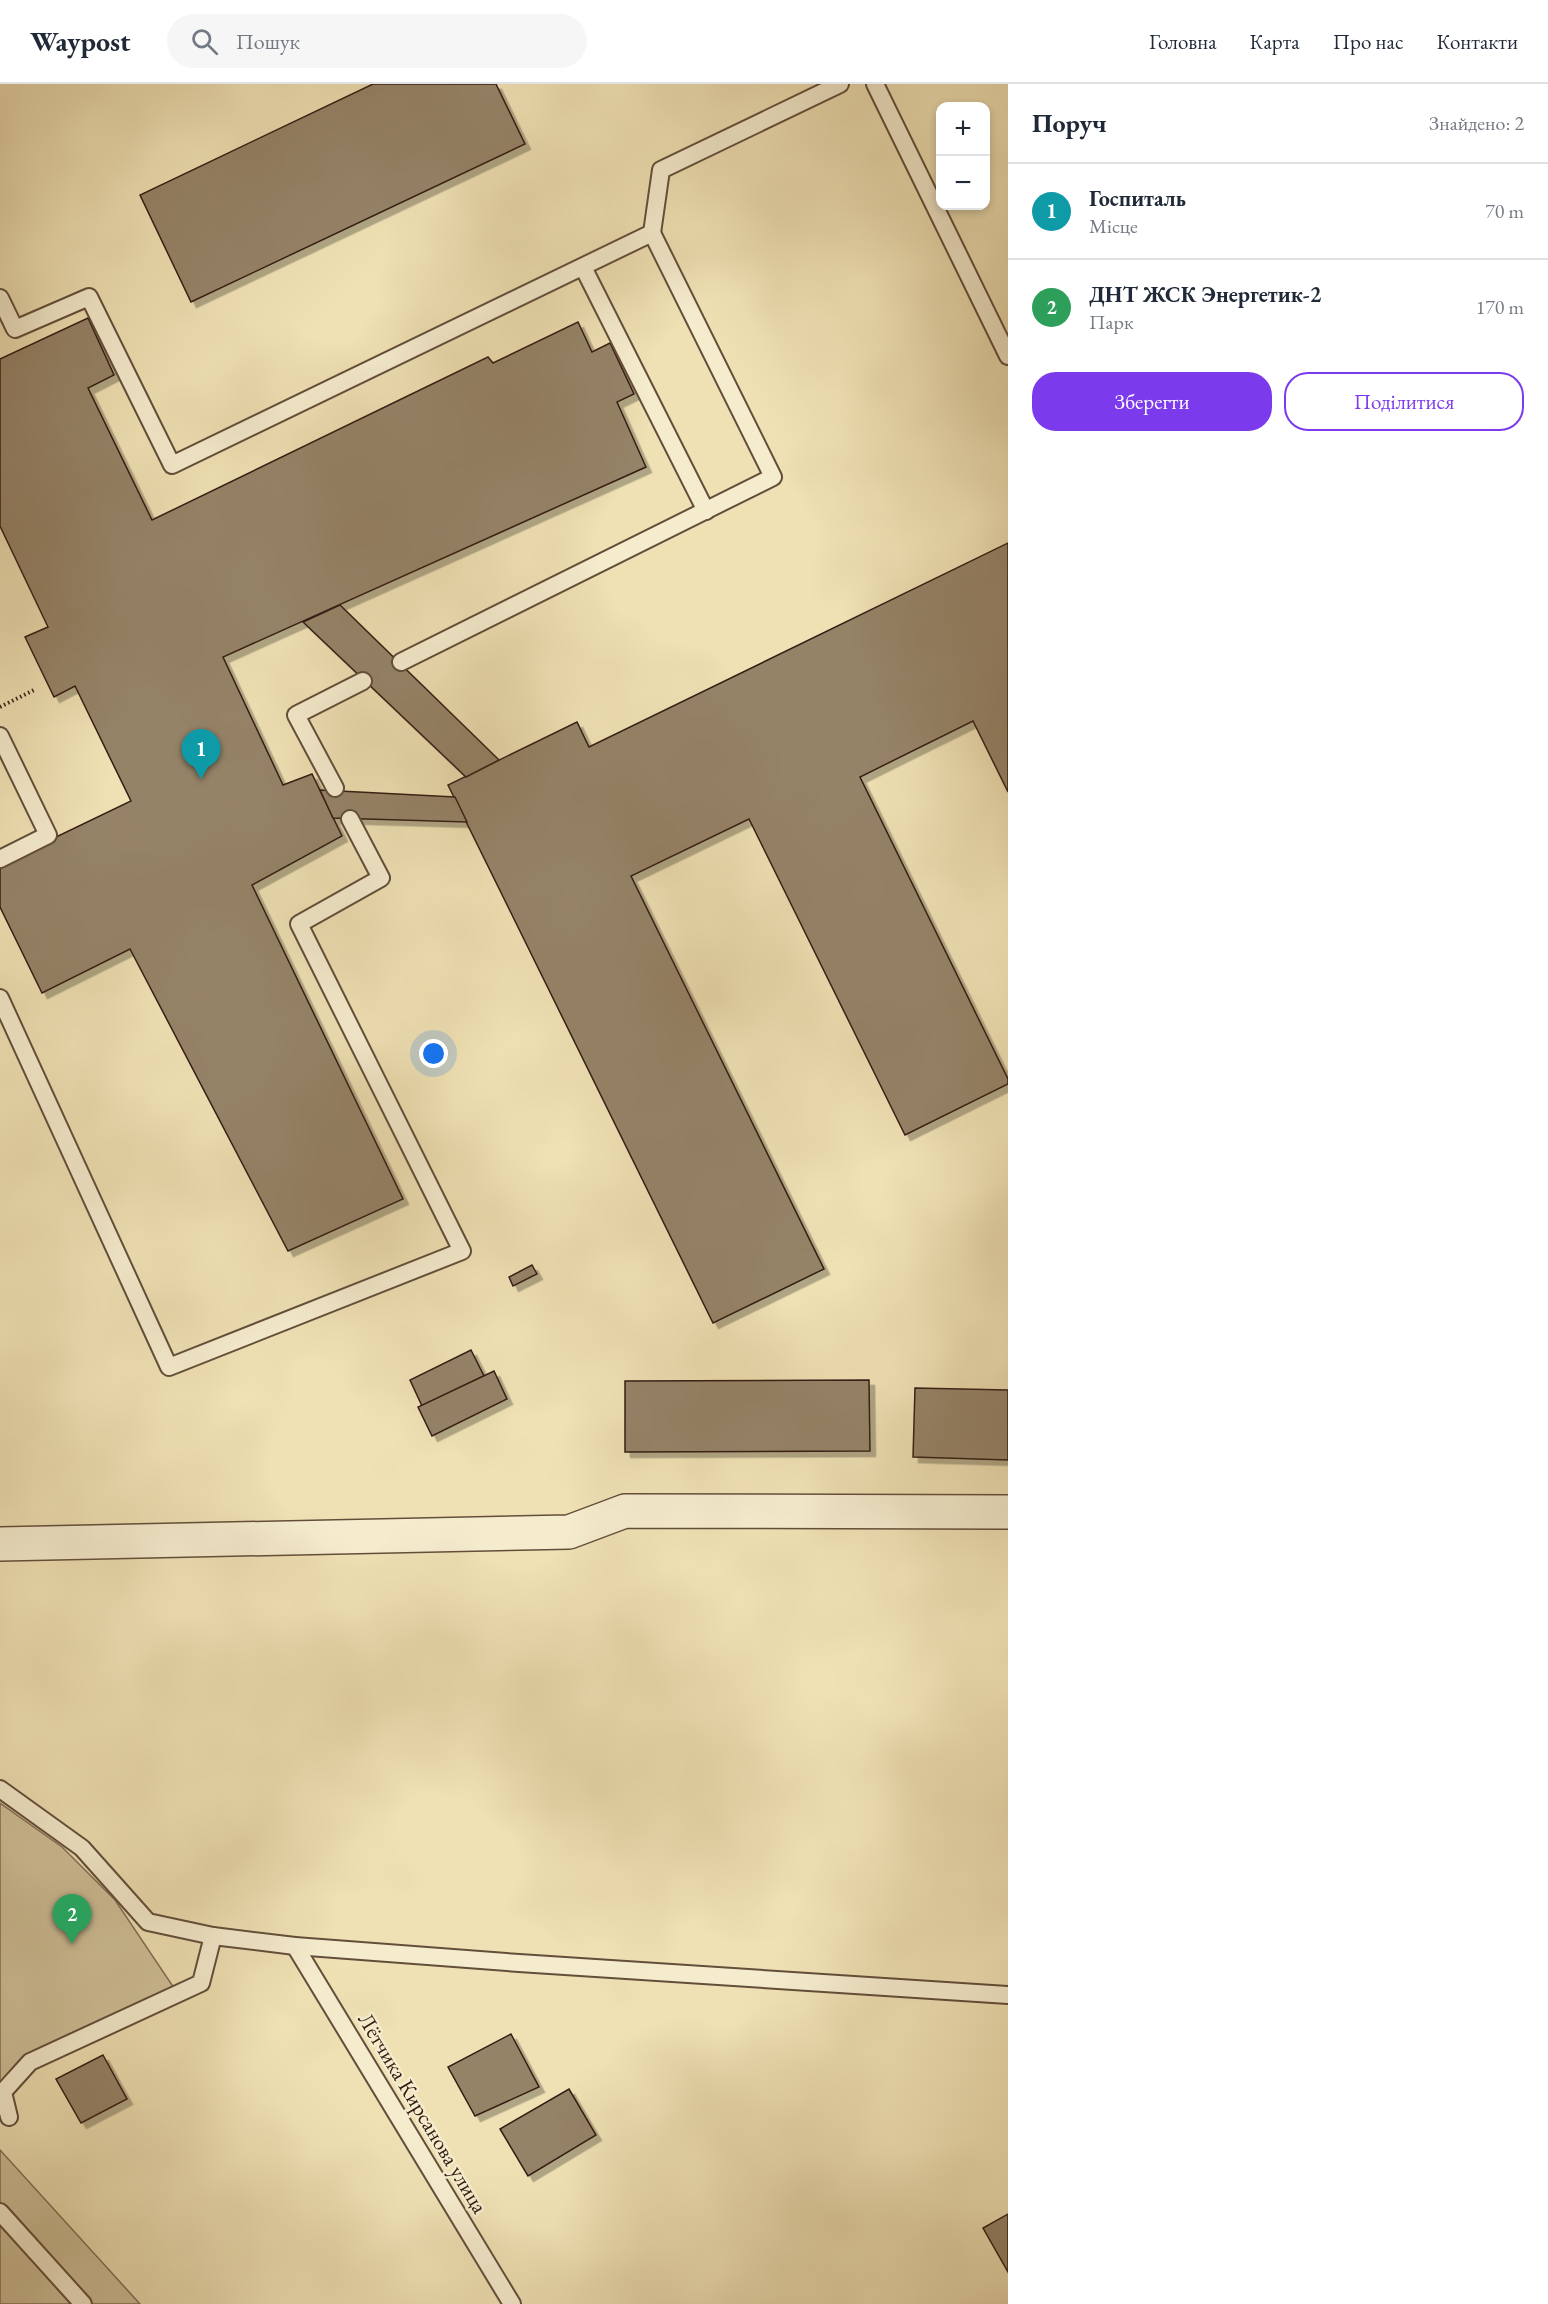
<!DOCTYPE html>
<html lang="uk">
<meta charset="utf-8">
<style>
:root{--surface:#fff;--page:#f6f6f7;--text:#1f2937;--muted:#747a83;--line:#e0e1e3;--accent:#7c3aed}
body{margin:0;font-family:"EB Garamond",serif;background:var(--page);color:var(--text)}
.controls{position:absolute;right:18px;top:18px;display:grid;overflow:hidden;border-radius:12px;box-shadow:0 3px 9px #0003}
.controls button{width:54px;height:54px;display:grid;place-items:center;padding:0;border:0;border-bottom:2px solid var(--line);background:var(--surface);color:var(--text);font:30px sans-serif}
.you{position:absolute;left:434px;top:970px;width:21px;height:21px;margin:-15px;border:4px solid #fff;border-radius:50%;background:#1a73e8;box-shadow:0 0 0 9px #1a73e833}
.badge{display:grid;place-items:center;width:39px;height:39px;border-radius:50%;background:var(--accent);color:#fff;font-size:20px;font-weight:700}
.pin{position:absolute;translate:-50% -50px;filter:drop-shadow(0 2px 3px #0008)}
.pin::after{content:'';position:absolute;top:32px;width:21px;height:18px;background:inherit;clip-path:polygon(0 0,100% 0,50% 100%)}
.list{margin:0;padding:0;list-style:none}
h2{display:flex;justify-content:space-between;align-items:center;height:78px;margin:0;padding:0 24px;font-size:26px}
h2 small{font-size:20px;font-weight:400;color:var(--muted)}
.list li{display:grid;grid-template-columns:39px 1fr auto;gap:18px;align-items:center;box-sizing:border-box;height:96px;padding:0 24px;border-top:2px solid var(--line)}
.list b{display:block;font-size:22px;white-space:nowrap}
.list p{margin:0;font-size:20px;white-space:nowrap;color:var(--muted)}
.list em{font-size:20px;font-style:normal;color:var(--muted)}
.actions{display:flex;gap:12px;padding:18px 24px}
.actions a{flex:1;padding:14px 0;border:2px solid var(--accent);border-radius:24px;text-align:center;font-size:21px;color:var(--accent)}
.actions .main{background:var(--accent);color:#fff}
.icon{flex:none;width:33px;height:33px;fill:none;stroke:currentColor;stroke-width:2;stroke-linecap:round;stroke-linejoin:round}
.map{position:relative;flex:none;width:1008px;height:2220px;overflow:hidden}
header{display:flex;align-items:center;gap:36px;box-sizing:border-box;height:84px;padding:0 30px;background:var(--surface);border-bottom:2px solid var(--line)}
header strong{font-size:28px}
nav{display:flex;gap:33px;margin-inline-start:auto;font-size:21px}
.search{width:420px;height:54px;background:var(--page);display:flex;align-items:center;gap:15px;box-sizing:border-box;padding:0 21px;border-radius:33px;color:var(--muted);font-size:22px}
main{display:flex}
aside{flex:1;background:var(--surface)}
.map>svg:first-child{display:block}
.green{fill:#cfc099;stroke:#826e56;stroke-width:1.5}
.building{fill:#958367;stroke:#341d13;stroke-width:1.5;filter:url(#shadow)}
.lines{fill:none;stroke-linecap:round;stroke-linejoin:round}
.lane-casing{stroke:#634e3b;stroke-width:20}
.street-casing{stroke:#634e3b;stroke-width:36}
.path{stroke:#341d13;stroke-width:4;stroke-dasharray:1.5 3;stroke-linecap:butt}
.lane{stroke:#f5ecce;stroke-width:16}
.street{stroke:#f5ecce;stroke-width:33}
.labels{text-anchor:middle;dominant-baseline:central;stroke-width:5;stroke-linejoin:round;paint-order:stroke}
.street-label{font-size:22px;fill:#341d13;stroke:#f5ecce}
</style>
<header>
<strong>Waypost</strong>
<div class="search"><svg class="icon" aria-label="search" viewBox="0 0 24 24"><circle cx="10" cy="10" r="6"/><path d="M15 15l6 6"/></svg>Пошук</div>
<nav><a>Головна</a><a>Карта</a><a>Про нас</a><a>Контакти</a></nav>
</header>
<main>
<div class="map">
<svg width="1008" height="2220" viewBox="0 0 1008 2220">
<defs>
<filter id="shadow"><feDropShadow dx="5.5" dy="5.5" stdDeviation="0" flood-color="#0004"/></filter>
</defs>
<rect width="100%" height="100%" fill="#efe1b4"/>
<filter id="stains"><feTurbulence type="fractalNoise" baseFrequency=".00333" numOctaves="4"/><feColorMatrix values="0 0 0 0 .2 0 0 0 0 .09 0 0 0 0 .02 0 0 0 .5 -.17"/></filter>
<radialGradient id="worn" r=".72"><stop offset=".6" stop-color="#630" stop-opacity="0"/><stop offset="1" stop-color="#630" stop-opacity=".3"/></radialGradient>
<!-- green -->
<g class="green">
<polygon points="0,1719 62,1763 115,1816 174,1904 0,2004"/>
<polygon points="0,2066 140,2220 0,2220"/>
</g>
<!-- building -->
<g class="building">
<polygon points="373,0 496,0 525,60 191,218 140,111"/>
<polygon points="88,234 114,291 88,304 152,436 488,273 493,279 578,238 592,268 610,259 634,310 617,318 646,383 223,573 283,701 312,690 342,752 252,801 403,1115 288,1167 130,865 42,909 0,823 0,780 131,717 75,602 54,613 25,553 48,543 0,442 0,275"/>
<polygon points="1008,459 1008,708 973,637 860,693 1008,995 1008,1000 905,1051 749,735 631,792 824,1185 713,1239 448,701 577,638 589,663"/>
<polygon points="340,521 499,676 466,693 303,538"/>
<polygon points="320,706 455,713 467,738 333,734"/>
<polygon points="532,1181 537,1190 513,1202 509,1193"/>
<polygon points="471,1266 484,1292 422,1322 410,1296"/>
<polygon points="494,1287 507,1315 432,1352 418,1323"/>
<polygon points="869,1296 870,1367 625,1368 625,1297"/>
<polygon points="915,1304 1008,1306 1008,1376 913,1373"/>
<polygon points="511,1950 539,2003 475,2032 448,1983"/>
<polygon points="103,1971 127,2015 81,2039 56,1995"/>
<polygon points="569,2005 596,2051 528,2092 500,2045"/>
<polygon points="1008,2130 1008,2188 983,2144"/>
</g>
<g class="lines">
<!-- lane casing -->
<g class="lane-casing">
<g id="lane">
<polyline points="875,0 1008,272"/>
<polyline points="652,149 661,86 840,0"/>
<polyline points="583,183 706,427"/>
<polyline points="0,214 15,245 89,213 172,381 652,149 773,393 401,578"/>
<polyline points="0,652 48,751 0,775"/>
<polyline points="335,704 296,631 363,597"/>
<polyline points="0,914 169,1283 462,1167 299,840 381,794 350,735"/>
<polyline points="0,1705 82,1764 148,1838 213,1852 295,1862 519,1879 1008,1911"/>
<polyline points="295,1862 512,2220"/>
<polyline points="9,2033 3,2008 30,1978 201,1899 213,1852"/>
<polyline points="0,2128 83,2220"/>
</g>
</g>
<!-- street casing -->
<g class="street-casing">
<polyline id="street" points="0,1460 569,1448 625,1427 1008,1428"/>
</g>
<!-- path -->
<polyline class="path" points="0,623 36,605"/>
<!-- lane -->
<use href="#lane" class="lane"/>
<!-- street -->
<use href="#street" class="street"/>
</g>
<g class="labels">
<!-- street labels -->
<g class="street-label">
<text transform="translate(423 2029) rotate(59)">Лётчика Кирсанова улица</text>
</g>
</g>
<rect width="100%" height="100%" filter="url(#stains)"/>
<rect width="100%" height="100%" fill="url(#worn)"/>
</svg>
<div class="controls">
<button>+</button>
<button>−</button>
</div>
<div class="you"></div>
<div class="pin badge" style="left:201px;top:695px;background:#0f9aa8">1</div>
<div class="pin badge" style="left:72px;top:1860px;background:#2e9e5b">2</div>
</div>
<aside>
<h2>Поруч<small>Знайдено: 2</small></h2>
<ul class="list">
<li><span class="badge" style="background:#0f9aa8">1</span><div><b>Госпиталь</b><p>Місце</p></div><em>70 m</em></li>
<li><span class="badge" style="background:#2e9e5b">2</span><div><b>ДНТ ЖСК Энергетик-2</b><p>Парк</p></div><em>170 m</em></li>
</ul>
<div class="actions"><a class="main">Зберегти</a><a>Поділитися</a></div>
</aside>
</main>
